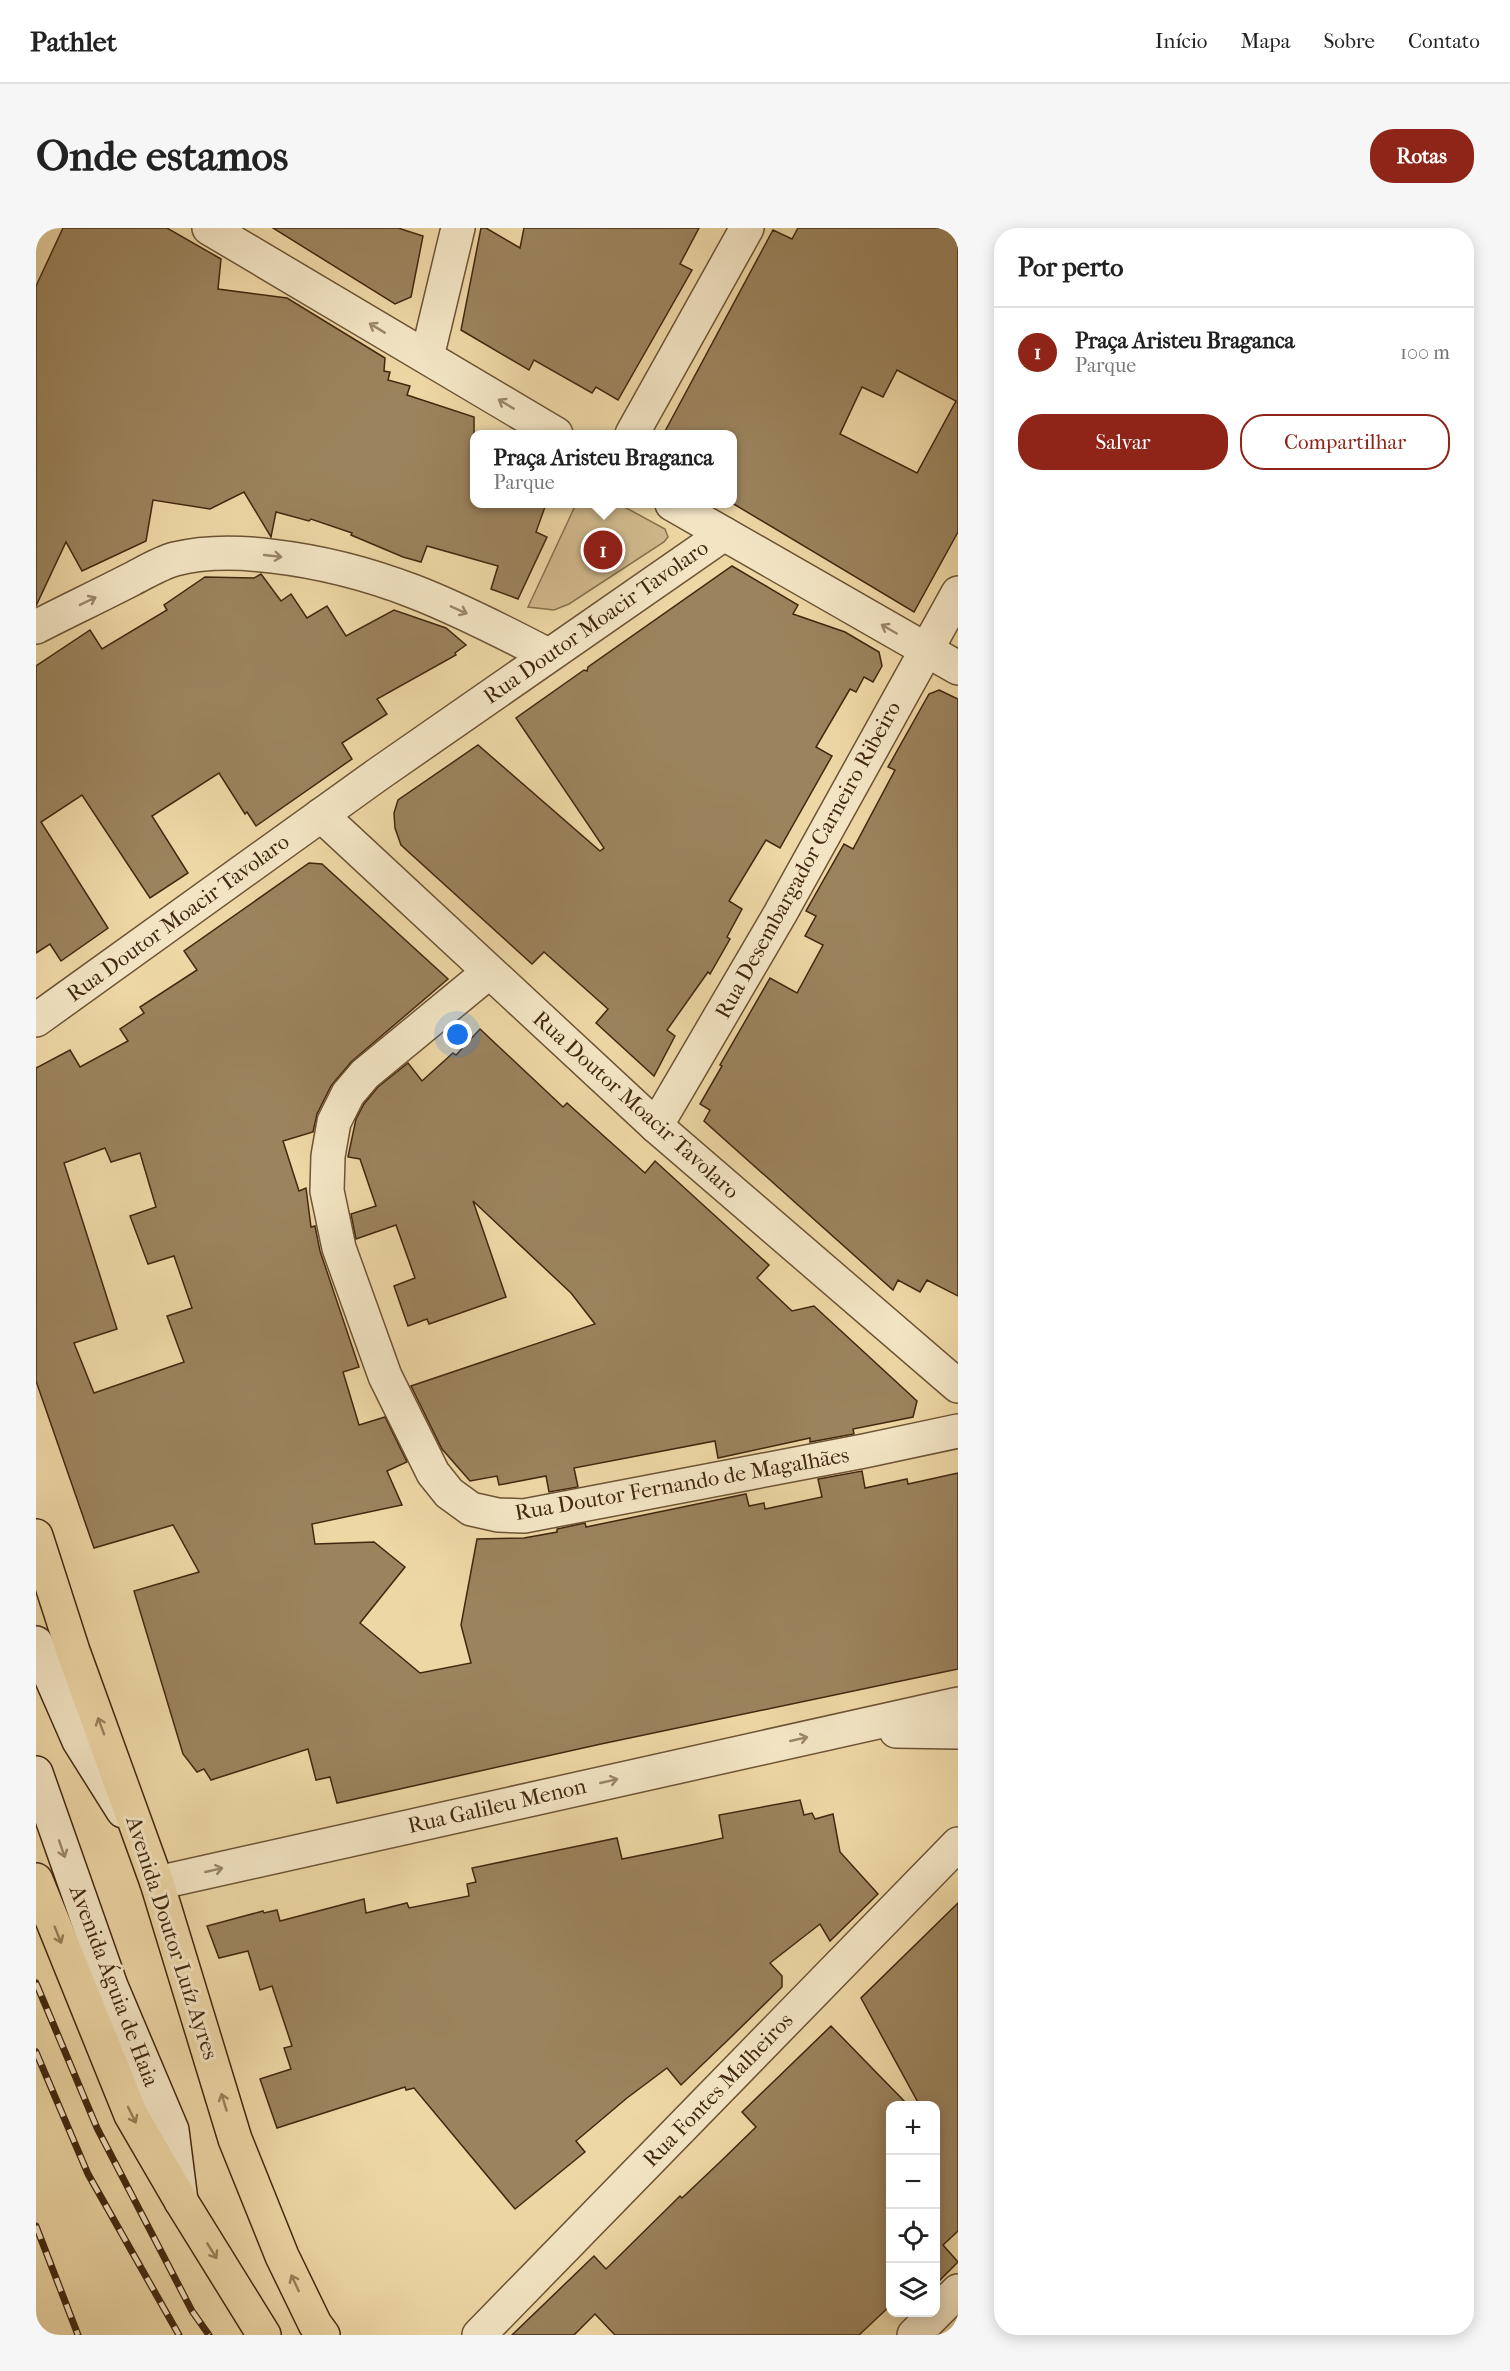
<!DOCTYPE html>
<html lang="pt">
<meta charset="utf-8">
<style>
:root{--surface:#fff;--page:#f6f6f6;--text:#222;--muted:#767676;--line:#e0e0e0;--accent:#8f2418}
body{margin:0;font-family:"IM FELL French Canon",serif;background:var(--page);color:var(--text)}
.controls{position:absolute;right:18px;bottom:18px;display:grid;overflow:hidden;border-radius:12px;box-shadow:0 3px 15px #0003}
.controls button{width:54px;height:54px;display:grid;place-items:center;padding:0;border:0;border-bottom:2px solid var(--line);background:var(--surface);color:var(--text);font:30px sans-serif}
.you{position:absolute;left:422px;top:807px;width:21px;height:21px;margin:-15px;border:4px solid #fff;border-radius:50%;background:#1a73e8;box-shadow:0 0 0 9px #1a73e833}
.badge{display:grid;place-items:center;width:39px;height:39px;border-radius:50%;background:var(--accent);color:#fff;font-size:20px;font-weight:700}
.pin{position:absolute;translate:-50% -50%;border:3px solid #fff;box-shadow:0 2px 6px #0006}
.popup{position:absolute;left:434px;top:202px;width:267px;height:78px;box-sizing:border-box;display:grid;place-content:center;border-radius:12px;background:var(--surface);filter:drop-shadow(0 2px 4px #0005);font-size:20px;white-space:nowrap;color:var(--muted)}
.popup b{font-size:22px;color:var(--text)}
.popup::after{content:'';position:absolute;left:50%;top:100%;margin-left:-12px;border:12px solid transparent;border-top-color:var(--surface)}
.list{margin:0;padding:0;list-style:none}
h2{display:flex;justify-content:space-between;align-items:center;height:78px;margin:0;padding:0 24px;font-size:26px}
h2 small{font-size:20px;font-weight:400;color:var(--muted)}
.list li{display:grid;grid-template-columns:39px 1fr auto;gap:18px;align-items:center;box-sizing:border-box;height:90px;padding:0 24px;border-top:2px solid var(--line)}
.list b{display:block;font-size:22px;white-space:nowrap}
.list p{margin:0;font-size:20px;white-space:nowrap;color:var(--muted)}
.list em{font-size:20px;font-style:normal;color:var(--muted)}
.actions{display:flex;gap:12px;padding:18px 24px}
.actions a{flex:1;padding:14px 0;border:2px solid var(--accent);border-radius:24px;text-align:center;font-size:21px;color:var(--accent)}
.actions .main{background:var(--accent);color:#fff}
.icon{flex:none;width:33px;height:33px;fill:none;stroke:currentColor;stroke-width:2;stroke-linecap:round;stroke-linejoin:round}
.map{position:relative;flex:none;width:922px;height:2107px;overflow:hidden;border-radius:24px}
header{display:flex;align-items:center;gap:36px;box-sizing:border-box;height:84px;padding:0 30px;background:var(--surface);border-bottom:2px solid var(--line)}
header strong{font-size:28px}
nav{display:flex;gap:33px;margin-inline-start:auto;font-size:21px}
.intro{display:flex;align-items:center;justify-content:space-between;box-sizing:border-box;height:144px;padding:0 36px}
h1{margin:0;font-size:42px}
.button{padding:15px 27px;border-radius:24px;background:var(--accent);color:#fff;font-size:21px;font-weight:700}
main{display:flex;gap:36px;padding:0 36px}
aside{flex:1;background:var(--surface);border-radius:24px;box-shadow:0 3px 15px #0003}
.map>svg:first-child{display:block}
.green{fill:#d0b98c;stroke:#89704e;stroke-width:1.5}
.building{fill:#9b835d;stroke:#422810;stroke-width:1.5;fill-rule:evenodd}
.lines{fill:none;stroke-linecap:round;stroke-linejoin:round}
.street-casing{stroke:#6d5435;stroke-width:36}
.secondary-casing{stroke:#422810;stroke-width:36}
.highway-casing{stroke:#422810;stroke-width:36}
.street{stroke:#f3e5c4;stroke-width:33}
.secondary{stroke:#f3e5c4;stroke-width:33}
.highway{stroke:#edd7a5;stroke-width:33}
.rail-casing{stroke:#422810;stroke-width:7}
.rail{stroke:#f3e5c4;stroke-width:4.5;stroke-dasharray:14;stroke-linecap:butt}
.oneway{stroke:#9a866a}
.oneway2{stroke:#98805a}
.labels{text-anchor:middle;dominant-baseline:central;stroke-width:6;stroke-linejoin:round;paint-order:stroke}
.street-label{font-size:22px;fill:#422810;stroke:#f3e5c4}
</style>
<header>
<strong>Pathlet</strong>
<nav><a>Início</a><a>Mapa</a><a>Sobre</a><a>Contato</a></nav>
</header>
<div class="intro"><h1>Onde estamos</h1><a class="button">Rotas</a></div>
<main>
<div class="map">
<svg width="922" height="2107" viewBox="0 0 922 2107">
<rect width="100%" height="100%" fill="#edd7a5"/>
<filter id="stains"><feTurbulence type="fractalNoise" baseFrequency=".00333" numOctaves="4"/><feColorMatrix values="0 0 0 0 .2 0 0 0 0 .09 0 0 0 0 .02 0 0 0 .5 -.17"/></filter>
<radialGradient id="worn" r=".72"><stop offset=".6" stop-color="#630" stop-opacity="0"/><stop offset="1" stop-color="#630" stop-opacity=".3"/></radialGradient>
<!-- green -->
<polygon class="green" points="540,276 583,276 629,301 632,309 628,314 533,376 518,382 492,379"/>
<!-- building -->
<g class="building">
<polygon points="27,0 131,0 185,31 182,61 251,70 349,130 348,143 354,144 352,152 374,158 371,167 438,189 438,276 510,276 500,304 511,309 482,371 455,361 462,338 391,318 385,334 367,329 315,307 316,305 275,291 273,293 240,284 235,309 208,264 174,281 117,272 110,313 46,343 30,314 0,378 0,58"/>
<polygon points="237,0 362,0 387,8 375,69 359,76"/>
<polygon points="445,0 450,0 484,20 488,0 663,0 644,36 656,42 582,172 560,159 556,165 498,132 493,142 425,102"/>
<path d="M762,0H922V304L878,384L696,275V207H627L737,2L756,11ZM861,142L920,173L881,245L804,206L826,159L847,169Z"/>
<polygon points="696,338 762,377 757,386 809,404 843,424 846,438 837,454 828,449 820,464 814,461 780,519 796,528 744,620 730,612 693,673 706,681 691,709 694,711 674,746 672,744 631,802 639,808 618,848 560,795 572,781 508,724 496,736 365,617 359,600 358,585 362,572 442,517 564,623 568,620 480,490 548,442 551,443 552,439"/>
<polygon points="225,346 245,373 255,366 271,390 291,378 310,408 358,382 410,400 430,417 419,425 420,427 341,471 351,486 306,515 316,531 220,598 211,584 209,586 183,545 116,588 152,645 114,670 46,567 5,594 72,700 25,733 14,716 0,725 0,438 54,402 66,421 131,382 128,377 169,349 218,350"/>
<polygon points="903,462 922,471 922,1068 891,1052 884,1064 862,1052 857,1062 668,893 674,882 664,876 686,838 684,837 734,750 761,765 787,717 769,708 780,688 770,683 808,616 817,621 859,542 852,539 893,466"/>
<path d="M273,635L286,636L412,751L315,834L295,858L281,886L277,904L247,913L263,963L270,960L275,999L279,998L284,1023L323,1139L307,1144L323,1197L349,1189L371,1234L351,1243L366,1277L276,1296L279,1316L338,1314L369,1339L324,1395L384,1445L435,1435L425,1397L441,1311L488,1310L521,1304V1301L549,1295L550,1299L710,1266L713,1278L728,1275L729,1281L786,1269L782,1251L826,1243L829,1260L871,1251L872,1256L922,1245V1441L565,1516L301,1575L294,1549L280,1552L272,1521L175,1552L168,1541L161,1544L147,1526L98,1363L163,1344L137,1297L58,1320L0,1153V840L34,822L44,839L92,813L84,801L108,785L104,779L161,742L148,723ZM69,920L75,934L104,925L120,979L94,988L112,1036L138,1028L156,1080L131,1088L148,1134L58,1165L38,1115L81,1101L28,935Z"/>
<polygon points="444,801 527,879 531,875 609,945 619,933 733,1037 721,1050 756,1083 778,1078 881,1173 877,1189 817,1201 818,1206 774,1214 774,1210 682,1230 679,1213 538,1240 542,1259 513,1264 510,1248 463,1257 461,1248 434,1253 406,1221 375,1158 559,1096 535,1065 437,973 470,1069 393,1096 391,1091 372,1098 358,1058 379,1050 360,997 320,1011 315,986 340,978 324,931 312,929 320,891 328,876 342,859 372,835 386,853 417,825 420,827"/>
<polygon points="764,1572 768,1587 776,1585 779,1591 797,1586 804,1624 842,1666 794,1713 784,1696 734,1735 746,1748 746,1759 693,1811 645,1857 631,1840 591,1870 540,1913 549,1924 479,1981 378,1860 370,1862 369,1859 241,1900 224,1851 255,1841 248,1820 256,1818 236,1758 224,1762 212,1723 183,1730 171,1698 227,1683 228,1685 241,1682 244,1693 328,1671 330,1685 371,1675 373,1680 433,1668 431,1656 440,1654 436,1640 581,1610 586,1631 660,1616 687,1610 683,1587"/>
<polygon points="922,1675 922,2003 907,2017 922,2034 902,2054 900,2051 900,1878 884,1878 825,1770"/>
<polygon points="795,1798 873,1878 855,1878 855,2077 823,2107 579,2107 559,2086 538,2107 476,2107 558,2028 570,2041 644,1968 646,1970 683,1935 720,1899 706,1884"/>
</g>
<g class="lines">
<!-- street casing -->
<g class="street-casing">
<g id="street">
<polyline points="173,0 520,206"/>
<polyline points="391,129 422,0"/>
<polyline points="596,206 711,0"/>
<polyline points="636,276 922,440"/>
<path d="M0,399C31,383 63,368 94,352C108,345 124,335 139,331C171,323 203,324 235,328C341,340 418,378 512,427"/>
<polyline points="285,587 620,898 922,1158"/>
<polyline points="453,744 329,846 312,866 298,894 292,928 291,963 303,1020 349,1148 397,1245 413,1265 435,1281 462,1287 488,1288 828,1223 922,1203"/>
<polyline points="0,792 341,547 688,306"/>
<polyline points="620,898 744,686 922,365"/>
<polyline points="860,1503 922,1504"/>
<polyline points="121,1655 922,1476"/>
<polyline points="443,2107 922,1616"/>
<polyline points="878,2107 922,2063"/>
</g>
</g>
<!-- secondary casing -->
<g class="secondary-casing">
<g id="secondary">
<polyline points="0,1415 43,1513 87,1583"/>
<polyline points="0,1545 75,1758 136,1902 145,1973"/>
</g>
</g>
<!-- highway casing -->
<g class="highway-casing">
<g id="highway">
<polyline points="0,1308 37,1423 121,1655 199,1911 246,2028 279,2096 287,2107"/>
<polyline points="0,1652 95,1887 145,1973 228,2107"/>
</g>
</g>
<!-- street -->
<use href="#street" class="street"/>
<!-- secondary -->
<use href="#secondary" class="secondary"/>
<!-- highway -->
<use href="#highway" class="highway"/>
<!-- rail casing -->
<g class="rail-casing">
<g id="rail">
<polyline points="0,1755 61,1900 156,2083 173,2107"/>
<polyline points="0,1824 52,1946 143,2107"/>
<polyline points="0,1998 42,2107"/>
</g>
</g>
<!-- rail -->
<use href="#rail" class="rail"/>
</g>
<!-- one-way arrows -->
<defs><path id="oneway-shaft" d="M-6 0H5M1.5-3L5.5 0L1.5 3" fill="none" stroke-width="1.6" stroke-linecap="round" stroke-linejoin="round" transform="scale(1.5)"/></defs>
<g class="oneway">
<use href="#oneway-shaft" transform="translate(341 100) rotate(-149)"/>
<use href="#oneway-shaft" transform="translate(470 176) rotate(-149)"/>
<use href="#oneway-shaft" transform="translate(237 328) rotate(6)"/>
<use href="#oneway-shaft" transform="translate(52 373) rotate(-26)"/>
<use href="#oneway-shaft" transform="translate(423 382) rotate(24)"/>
<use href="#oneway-shaft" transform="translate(853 401) rotate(-150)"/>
<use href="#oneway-shaft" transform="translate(763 1511) rotate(-13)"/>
<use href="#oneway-shaft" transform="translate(573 1553) rotate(-13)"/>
<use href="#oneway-shaft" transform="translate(26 1621) rotate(71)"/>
<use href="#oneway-shaft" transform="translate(178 1642) rotate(-13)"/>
</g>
<g class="oneway2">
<use href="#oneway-shaft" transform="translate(65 1498) rotate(-110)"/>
<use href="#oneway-shaft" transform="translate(22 1707) rotate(68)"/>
<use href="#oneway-shaft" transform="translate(188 1874) rotate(-107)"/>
<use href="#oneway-shaft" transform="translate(96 1887) rotate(64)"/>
<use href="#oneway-shaft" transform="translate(176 2023) rotate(58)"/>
<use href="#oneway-shaft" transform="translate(259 2055) rotate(-115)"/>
</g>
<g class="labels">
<!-- street labels -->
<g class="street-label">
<text transform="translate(560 394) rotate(-35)">Rua Doutor Moacir Tavolaro</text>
<text transform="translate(772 632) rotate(-61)">Rua Desembargador Carneiro Ribeiro</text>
<text transform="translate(142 690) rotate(-36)">Rua Doutor Moacir Tavolaro</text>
<text transform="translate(600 877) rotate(42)">Rua Doutor Moacir Tavolaro</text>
<text transform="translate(646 1256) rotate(-10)">Rua Doutor Fernando de Magalhães</text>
<text transform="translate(461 1578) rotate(-13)">Rua Galileu Menon</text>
<text transform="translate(136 1710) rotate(72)">Avenida Doutor Luíz Ayres</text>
<text transform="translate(78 1758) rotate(69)">Avenida Águia de Haia</text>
<text transform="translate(682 1862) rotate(-46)">Rua Fontes Malheiros</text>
</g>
</g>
<rect width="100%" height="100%" filter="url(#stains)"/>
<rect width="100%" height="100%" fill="url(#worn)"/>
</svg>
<div class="controls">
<button>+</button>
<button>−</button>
<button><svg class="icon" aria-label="locate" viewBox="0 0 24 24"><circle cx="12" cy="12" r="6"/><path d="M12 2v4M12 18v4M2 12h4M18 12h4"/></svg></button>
<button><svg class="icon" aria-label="layers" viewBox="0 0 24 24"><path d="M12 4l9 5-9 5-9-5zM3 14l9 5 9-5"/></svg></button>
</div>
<div class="you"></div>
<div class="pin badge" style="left:567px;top:322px">1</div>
<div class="popup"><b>Praça Aristeu Braganca</b>Parque</div>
</div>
<aside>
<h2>Por perto<small></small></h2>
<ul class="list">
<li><span class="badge">1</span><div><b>Praça Aristeu Braganca</b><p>Parque</p></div><em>100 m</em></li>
</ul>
<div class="actions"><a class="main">Salvar</a><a>Compartilhar</a></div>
</aside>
</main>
